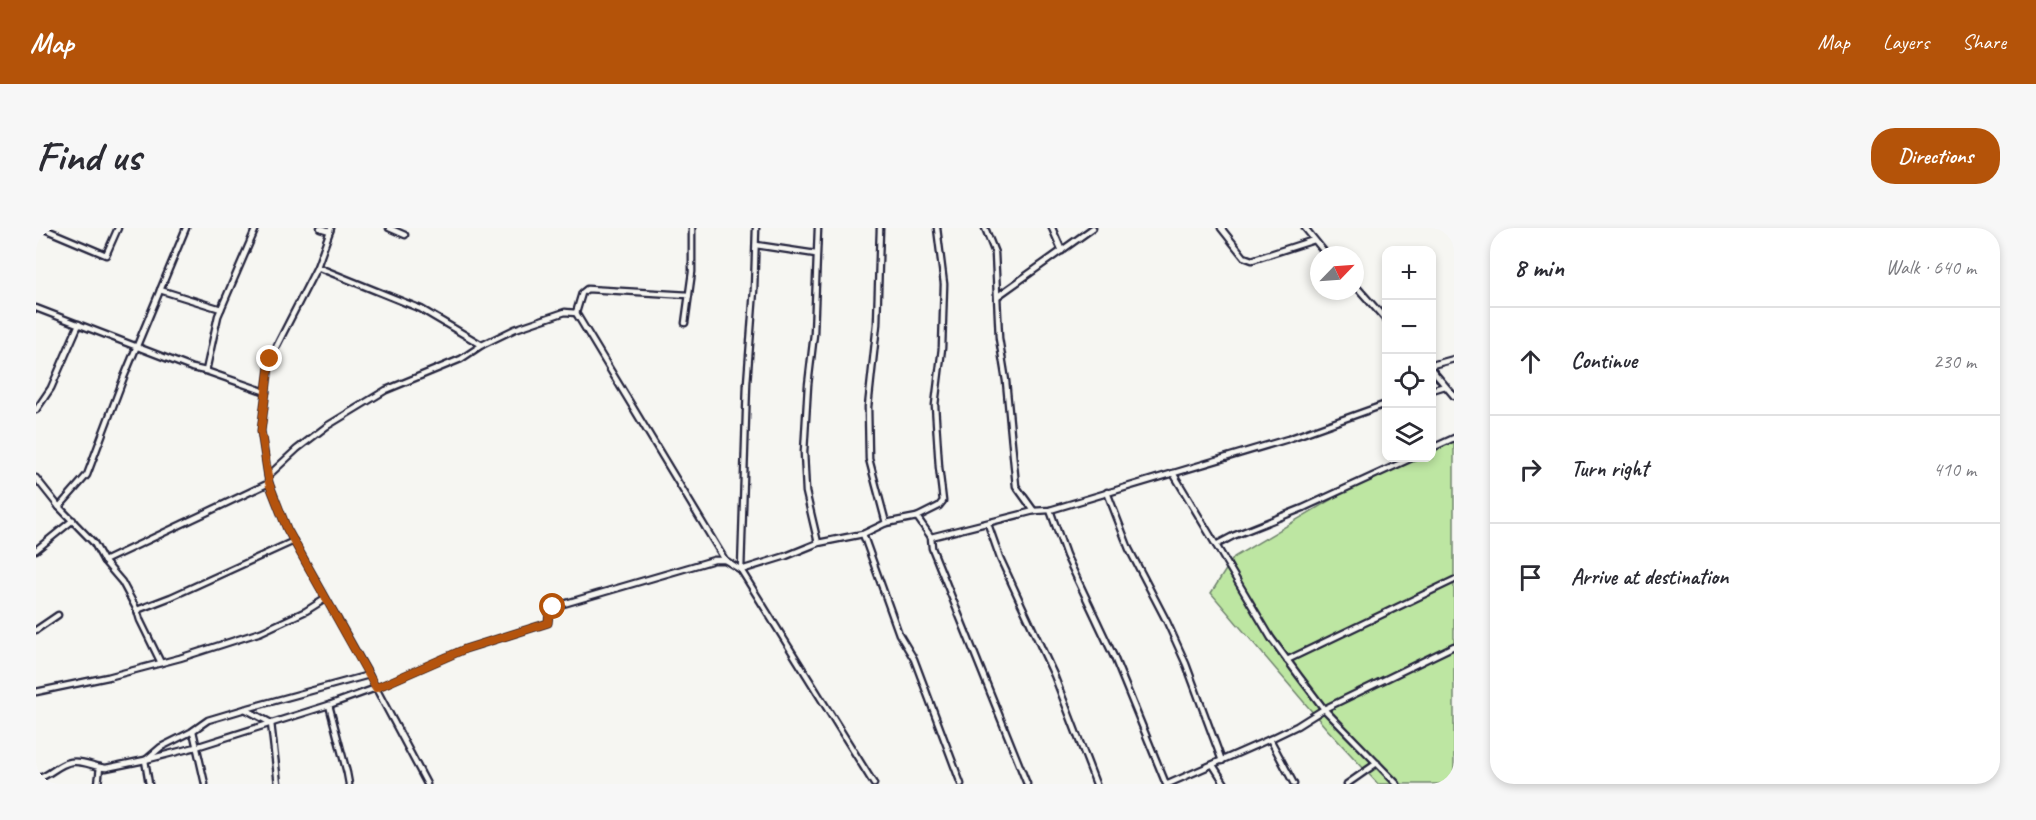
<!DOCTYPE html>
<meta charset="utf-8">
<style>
:root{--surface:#fff;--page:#f7f7f7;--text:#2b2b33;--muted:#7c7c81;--line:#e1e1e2;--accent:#b45309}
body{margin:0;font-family:Caveat,sans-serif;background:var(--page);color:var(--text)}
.controls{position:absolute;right:18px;top:18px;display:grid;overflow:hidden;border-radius:12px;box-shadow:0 3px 9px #0003}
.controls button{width:54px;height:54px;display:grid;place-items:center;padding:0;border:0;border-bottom:2px solid var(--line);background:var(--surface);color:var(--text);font:30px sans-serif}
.compass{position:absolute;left:1274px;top:18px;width:54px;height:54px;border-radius:50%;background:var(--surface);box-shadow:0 3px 9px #0003;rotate:65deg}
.stop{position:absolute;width:18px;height:18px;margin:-14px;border:4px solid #b45309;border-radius:50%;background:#fff}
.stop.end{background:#b45309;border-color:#fff;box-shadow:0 2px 6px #0008}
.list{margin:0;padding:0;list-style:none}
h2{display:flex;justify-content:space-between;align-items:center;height:78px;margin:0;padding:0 24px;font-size:26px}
h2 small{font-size:20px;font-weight:400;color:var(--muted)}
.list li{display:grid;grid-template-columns:39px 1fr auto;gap:18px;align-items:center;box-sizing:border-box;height:108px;padding:0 24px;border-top:2px solid var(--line)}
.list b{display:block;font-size:22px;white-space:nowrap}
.list em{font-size:20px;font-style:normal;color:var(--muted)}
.icon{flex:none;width:33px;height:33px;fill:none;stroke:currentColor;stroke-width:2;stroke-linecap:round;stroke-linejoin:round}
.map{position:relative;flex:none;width:1418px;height:556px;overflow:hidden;border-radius:24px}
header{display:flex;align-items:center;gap:36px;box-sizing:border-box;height:84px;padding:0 30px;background:var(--accent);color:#fff}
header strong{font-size:28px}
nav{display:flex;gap:33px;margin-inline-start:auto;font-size:21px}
.intro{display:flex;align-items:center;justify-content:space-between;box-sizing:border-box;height:144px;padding:0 36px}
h1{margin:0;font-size:42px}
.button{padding:15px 27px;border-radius:24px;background:var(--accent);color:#fff;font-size:21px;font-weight:700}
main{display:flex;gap:36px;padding:0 36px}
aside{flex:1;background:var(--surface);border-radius:24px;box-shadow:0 3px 9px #0003}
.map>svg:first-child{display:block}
.green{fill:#bde6a2;stroke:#70846e;stroke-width:1.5}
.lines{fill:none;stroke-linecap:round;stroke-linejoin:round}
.street-casing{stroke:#22223b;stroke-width:9}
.street{stroke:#f6f6f2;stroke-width:4.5}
.route{stroke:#b45309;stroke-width:8}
</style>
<header>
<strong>Map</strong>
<nav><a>Map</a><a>Layers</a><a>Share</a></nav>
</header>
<div class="intro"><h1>Find us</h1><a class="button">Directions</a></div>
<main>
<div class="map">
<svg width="1418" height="556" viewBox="0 0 1418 556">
<rect width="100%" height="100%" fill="#f6f6f2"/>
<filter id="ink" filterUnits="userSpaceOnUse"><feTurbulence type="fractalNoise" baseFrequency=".0167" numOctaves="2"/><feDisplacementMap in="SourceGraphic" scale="12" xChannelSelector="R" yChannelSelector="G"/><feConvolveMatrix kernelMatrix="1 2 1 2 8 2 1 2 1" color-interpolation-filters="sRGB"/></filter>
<g filter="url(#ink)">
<!-- green -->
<polygon class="green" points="1418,208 1418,556 1342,556 1290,500 1175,365 1198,329 1333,249 1373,230 1396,230 1396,219"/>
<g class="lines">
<!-- street casing -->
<g class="street-casing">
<g id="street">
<polyline points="6,0 70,27 82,0"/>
<polyline points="220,0 182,88 170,143 230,164"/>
<polyline points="284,0 294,3"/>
<polyline points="295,0 281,39 234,131 225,203 233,255 251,301 333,447 391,556"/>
<polyline points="353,0 369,7"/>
<polyline points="844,0 841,96 832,179 833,231 850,295"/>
<polyline points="949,0 959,25 963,110 970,153 980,258 998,283"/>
<polyline points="1016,0 1026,23"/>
<polyline points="1185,0 1208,29 1216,32 1278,12"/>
<polyline points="1269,0 1291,27"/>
<polyline points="720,17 780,26"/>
<polyline points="281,39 385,81 446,117"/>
<polyline points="1319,57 1350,92"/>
<polyline points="124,62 185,81"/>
<polyline points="962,68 1057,0"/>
<polyline points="0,80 156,140 170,143"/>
<polyline points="540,85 689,332"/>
<polyline points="649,95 656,44 656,0"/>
<polyline points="1396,137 1418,131"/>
<polyline points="1396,142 1418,168"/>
<polyline points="1396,162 1409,158"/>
<polyline points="0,182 15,160 43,96"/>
<polyline points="1396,220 1418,210"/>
<polyline points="1137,245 1180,317"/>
<polyline points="232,248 261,221 291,198 350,162 425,131 446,117 479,101 529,84 540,85 546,65 551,61 653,67"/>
<polyline points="0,250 23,279 58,315 68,333 86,354 101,382"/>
<polyline points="1071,264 1093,321 1131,394 1150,436 1186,533"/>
<polyline points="23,279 51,247 88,149 150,0"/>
<polyline points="1014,282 1030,327 1078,429 1130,556"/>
<polyline points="881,289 903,278 907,273 903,239 899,177 906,120 908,56 901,0"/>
<polyline points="952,296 964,330 1018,447 1060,556"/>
<polyline points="827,306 863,406 878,431 925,556"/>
<polyline points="895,309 896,320 991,556"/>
<polyline points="782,315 770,264 768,224 772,157 778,106 782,0"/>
<polyline points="0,322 37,292"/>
<polyline points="68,333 233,255"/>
<polyline points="705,342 750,328 782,315 827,306 850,295 881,289 895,309 998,283 1014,282 1252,211 1350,176"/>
<polyline points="705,342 711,155 718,62 720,0"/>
<polyline points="0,402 22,387"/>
<polyline points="1251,432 1418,352"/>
<polyline points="125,435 104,392 101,382 135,369 258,313"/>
<polyline points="0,464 72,449 144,430 225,404 270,383 289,371"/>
<polyline points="293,477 311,545 313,556"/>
<polyline points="209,481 333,447"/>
<polyline points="157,503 169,556"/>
<polyline points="1234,511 1258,556"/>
<polyline points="111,531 125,519 155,504 172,492 209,481 235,495 242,556"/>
<polyline points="109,532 160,519 293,477 340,460 429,421 512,395 513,385 517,379 678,332 689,332 705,342 838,556"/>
<polyline points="1177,537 1189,556"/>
<path d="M0,551C13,549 21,536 35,534C48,532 57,539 70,540L109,532L113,556"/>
<polyline points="62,556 64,539"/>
<polyline points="1132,556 1234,511 1261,498 1288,481 1418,418"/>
<polyline points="1311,556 1341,535"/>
<polyline points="1361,556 1288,481 1263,448 1235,410 1180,317 1197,308 1267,280 1376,230"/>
</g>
</g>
<!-- street -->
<use href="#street" class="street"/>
</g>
</g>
<g class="lines" filter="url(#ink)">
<!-- route -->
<polyline class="route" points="234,131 225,203 233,255 251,301 340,460 429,421 512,395 513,385 517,379"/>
</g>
</svg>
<div class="controls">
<button>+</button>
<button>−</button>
<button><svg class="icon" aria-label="locate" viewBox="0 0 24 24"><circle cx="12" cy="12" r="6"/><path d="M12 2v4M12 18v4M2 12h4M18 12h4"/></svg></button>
<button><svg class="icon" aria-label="layers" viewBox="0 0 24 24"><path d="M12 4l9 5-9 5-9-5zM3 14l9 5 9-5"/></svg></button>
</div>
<svg class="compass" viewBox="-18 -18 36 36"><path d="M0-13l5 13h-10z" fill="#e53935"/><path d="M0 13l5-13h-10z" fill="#7c7c81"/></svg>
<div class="stop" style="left:517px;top:379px"></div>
<div class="stop end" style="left:234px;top:131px"></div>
</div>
<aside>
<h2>8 min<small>Walk · 640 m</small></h2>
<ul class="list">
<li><svg class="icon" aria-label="ahead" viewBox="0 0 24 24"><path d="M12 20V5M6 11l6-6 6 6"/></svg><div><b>Continue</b></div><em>230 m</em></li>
<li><svg class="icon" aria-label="right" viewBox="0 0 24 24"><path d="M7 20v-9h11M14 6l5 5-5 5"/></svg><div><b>Turn right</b></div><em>410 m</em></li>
<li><svg class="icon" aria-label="arrive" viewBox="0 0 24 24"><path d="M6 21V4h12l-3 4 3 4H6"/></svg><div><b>Arrive at destination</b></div></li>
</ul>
</aside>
</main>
